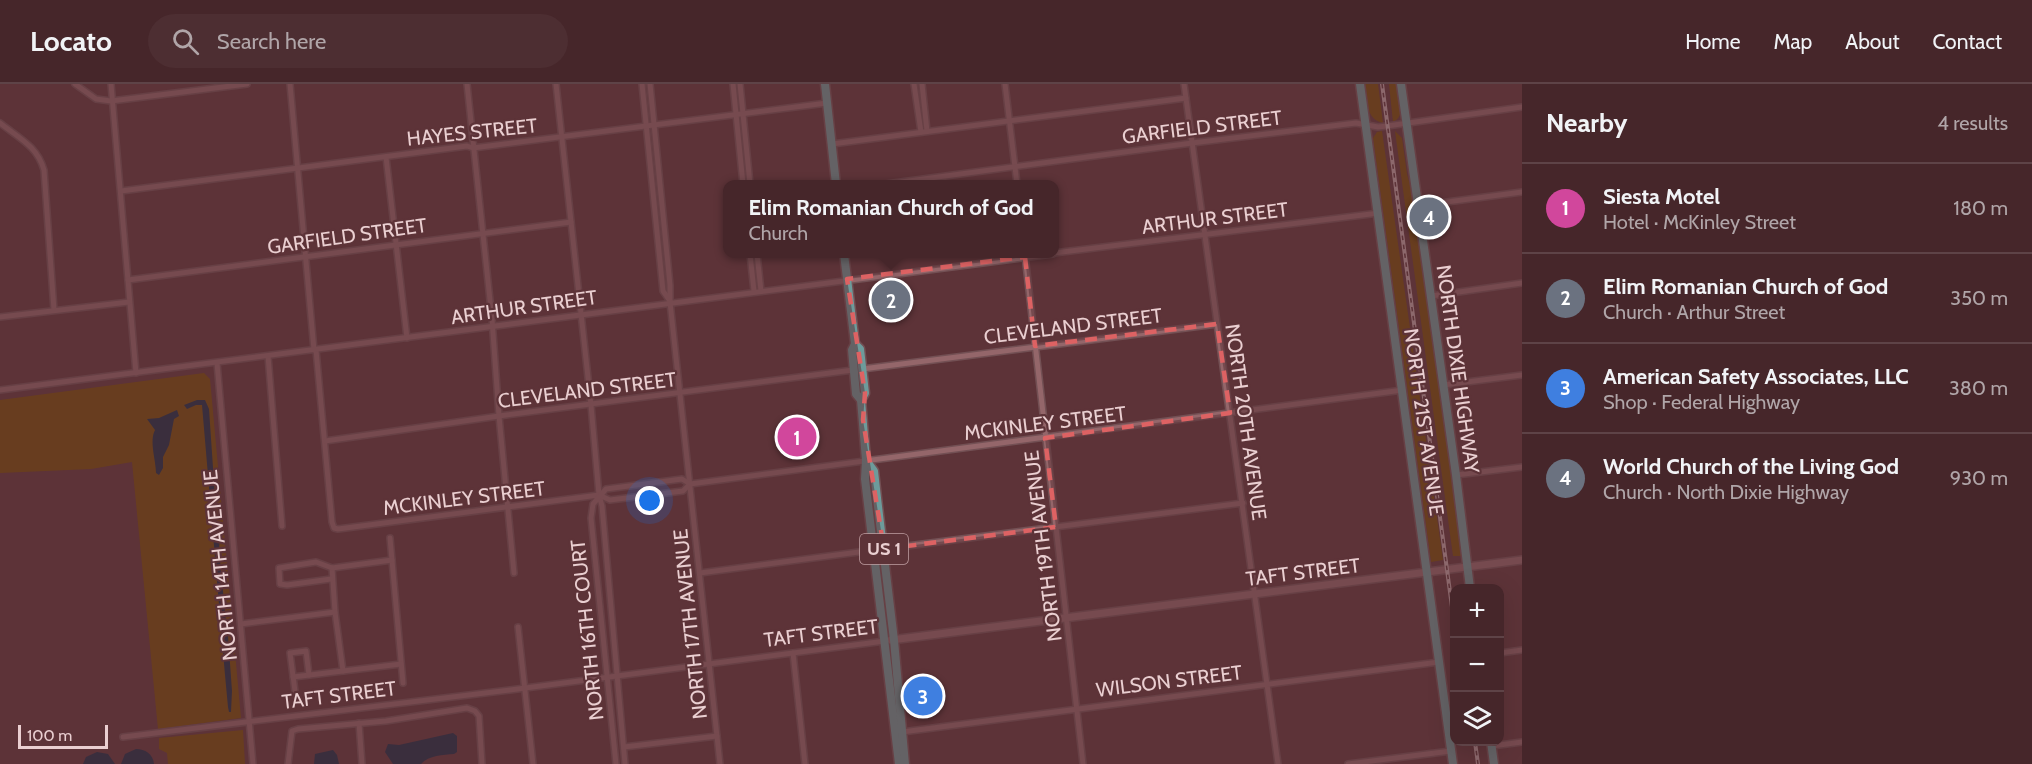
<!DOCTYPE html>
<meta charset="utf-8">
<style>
:root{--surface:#46262a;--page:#4d2e32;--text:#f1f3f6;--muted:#b0a5a8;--line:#5e4347;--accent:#53cdca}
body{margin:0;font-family:Cabin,sans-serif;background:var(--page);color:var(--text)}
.controls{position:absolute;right:18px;bottom:18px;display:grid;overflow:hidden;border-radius:12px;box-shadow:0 6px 24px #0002}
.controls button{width:54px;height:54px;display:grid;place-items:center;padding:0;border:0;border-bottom:2px solid var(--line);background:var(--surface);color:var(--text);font:30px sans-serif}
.scale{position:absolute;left:18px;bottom:15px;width:90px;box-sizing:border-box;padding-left:6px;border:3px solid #eacfd1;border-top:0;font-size:16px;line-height:21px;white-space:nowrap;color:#eacfd1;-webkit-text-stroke:4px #5d3338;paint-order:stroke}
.you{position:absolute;left:650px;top:417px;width:21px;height:21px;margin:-15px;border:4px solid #fff;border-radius:50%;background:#1a73e8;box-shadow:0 0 0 9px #1a73e833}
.badge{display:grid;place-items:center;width:39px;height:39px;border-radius:50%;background:var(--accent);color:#fff;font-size:20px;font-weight:700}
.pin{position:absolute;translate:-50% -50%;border:3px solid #fff;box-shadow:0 2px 6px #0006}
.popup{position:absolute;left:723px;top:96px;width:336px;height:78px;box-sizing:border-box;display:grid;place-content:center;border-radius:12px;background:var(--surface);filter:drop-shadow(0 2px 4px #0005);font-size:20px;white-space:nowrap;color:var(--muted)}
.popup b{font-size:22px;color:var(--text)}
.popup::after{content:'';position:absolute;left:50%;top:100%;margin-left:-12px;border:12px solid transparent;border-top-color:var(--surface)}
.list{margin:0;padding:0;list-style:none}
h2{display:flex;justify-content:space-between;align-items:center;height:78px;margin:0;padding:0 24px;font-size:26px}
h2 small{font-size:20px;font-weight:400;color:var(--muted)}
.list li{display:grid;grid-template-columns:39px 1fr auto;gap:18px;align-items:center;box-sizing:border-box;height:90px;padding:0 24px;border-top:2px solid var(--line)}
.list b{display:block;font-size:22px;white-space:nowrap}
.list p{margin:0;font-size:20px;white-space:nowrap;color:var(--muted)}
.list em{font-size:20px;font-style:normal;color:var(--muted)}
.icon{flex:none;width:33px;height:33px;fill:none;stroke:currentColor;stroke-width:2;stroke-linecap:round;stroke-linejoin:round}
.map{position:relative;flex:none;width:1522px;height:680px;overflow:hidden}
header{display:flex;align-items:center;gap:36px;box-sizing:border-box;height:84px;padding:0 30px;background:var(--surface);border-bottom:2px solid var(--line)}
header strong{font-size:28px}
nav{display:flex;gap:33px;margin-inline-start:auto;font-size:21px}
.search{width:420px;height:54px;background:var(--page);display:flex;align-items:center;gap:15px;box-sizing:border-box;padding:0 21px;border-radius:33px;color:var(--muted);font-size:22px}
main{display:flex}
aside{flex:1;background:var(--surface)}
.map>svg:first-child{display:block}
.green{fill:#764b00}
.water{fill:#102944}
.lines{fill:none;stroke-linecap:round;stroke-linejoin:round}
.minor-casing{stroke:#735054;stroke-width:8}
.tertiary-casing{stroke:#735054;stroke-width:10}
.primary-casing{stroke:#735054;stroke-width:11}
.minor{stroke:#94666a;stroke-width:5}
.tertiary{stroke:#94666a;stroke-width:7}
.primary{stroke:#6d9b9b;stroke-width:8}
.rail-casing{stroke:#c6a8aa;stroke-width:4}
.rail{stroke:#5d3338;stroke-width:1.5;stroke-dasharray:4.5;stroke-linecap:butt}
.marked{fill:none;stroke:#dd6263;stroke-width:4.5;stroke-dasharray:12 8;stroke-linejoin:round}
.labels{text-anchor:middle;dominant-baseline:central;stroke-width:4.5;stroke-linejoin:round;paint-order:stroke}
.shield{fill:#5d3338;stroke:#c0a0a3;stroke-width:1.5}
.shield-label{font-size:18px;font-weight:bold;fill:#eacfd1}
.street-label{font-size:20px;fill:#eacfd1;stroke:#5d3338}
</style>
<header>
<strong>Locato</strong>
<div class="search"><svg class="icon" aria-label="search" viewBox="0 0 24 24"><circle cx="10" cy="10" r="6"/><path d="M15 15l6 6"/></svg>Search here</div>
<nav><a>Home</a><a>Map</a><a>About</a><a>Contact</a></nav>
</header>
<main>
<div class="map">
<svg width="1522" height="680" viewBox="0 0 1522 680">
<rect width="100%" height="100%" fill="#5d3338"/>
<!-- green -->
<g class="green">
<path d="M1365,0H1378L1383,39C1365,35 1367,15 1365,0Z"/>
<path d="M1389,0H1397C1399,12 1407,32 1393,38Z"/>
<polygon points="1382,47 1443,476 1431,478 1373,54 1377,48"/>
<polygon points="1395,47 1402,54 1407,90 1414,116 1462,472 1453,472"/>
<polygon points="204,289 210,295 241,634 158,645 132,378 91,385 0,389 0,316"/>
<polygon points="243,646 245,680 168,680 167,669 159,665 159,654"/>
</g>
<!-- water -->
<g class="water">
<polygon points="197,316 205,316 209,325 217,442 220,452 219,466 226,538 232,538 234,551 228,552 232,607 231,628 229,628 228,623 225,591 202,321 196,321 187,325 184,321"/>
<path d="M177,326L179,332L174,335L169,361L163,373V384L159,391L156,389C156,376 149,357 155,346L147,335L159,334Z"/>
<path d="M453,649L457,652V668L454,670C443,671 429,671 421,680H393L385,668L388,660L399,661Z"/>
<path d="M136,665C145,665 153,670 154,680H121L125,670Z"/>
<polygon points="333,666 337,671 339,680 314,680 315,670"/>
<polygon points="97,668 108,670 115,680 83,680 86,673"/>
</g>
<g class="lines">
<!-- minor casing -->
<g class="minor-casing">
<g id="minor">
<polyline points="75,0 96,15 111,17 247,0"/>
<polyline points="111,0 136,289"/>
<polyline points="290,0 314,266"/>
<polyline points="467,0 492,235 499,332 514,489"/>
<polyline points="556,0 591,321 599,411 602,422 625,680"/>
<polyline points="642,0 663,207 670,217"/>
<polyline points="650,0 670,201 670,218 720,680"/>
<polyline points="733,0 743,100"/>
<polyline points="740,0 750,100"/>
<polyline points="914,0 921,48"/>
<polyline points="922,0 927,47"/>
<polyline points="1005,0 1017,100"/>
<polyline points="1184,0 1278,680"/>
<path d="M0,39C19,54 37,62 44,86L54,226"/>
<polyline points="832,60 1186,14"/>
<polyline points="386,73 407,254"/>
<polyline points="886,100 1192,59 1356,39 1378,43 1387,42 1522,23"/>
<polyline points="121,107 467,62 473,64 827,19"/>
<polyline points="1417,122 1522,108"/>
<polyline points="1054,169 1379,129"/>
<polyline points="750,170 754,207"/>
<polyline points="757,170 761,207"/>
<polyline points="1025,171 1083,680"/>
<polyline points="128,196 571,138"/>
<polyline points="1431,212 1522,199"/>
<polyline points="0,233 129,218"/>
<polyline points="316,266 332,438 334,444 338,445 599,411 610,416 683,407 690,400"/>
<polyline points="268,272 282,442"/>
<polyline points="217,279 253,680"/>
<polyline points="862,285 1217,240"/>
<polyline points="1443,301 1522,291"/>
<polyline points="0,306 1053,170"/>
<polyline points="325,357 499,332 853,286"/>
<polyline points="1456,391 1522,383"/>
<polyline points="390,454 403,599"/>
<polyline points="884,465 1243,419"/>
<polyline points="332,484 335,528 343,587"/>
<polyline points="332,484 392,476"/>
<polyline points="700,489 874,466"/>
<polyline points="331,495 287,501 280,500 279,484 316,478 332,484"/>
<polyline points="241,540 335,528"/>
<polyline points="518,543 533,680"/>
<polyline points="793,569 805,680"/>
<polyline points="1500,569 1522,566"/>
<polyline points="293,593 401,580"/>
<polyline points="296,615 290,569 306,567 309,591"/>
<polyline points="359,639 362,680"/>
<polyline points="902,648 1439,578"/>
<polyline points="123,653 510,606 885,557"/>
<polyline points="1492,662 1522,658"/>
<polyline points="624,663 717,652"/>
<polyline points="288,680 292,647 298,645 386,637 467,624 475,627 479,632 482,680"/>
<polyline points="616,680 591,434 593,420 606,405 682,395 690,400 1403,306"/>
<polyline points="1348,680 1451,667"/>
</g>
</g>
<!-- tertiary casing -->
<g class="tertiary-casing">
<polyline id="tertiary" points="891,556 1522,476"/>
</g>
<!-- primary casing -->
<g class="primary-casing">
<g id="primary">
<polyline points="825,0 836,100"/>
<polyline points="1360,0 1453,680"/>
<polyline points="1401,0 1456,391 1470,504"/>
<polyline points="844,170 855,260 852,266 856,310 861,316 866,376 865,395 899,680"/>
<polyline points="855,260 860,265 865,309 861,316"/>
<polyline points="866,376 874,387 877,414 894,556 905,680"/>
<polyline points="1491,658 1494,680"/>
</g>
</g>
<!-- minor -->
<use href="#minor" class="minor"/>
<!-- tertiary -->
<use href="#tertiary" class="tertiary"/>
<!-- primary -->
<use href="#primary" class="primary"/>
<!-- rail casing -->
<g class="rail-casing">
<g id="rail">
<polyline points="1382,0 1454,538"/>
<polyline points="1475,658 1478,680"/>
</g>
</g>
<!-- rail -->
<use href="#rail" class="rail"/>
</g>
<!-- marked area -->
<path d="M0 0H1522V680H0ZM1025,173L1035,262L1217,240L1230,329L1045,354L1056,443L884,465L863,336L865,309L847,195Z" fill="#5d3338" fill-opacity=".55" fill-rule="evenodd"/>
<path class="marked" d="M1025,173L1035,262L1217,240L1230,329L1045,354L1056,443L884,465L863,336L865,309L847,195Z"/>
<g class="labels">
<!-- shield labels -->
<rect class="shield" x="860" y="450" width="48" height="30" rx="4.5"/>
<g class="shield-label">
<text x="884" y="465">US 1</text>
</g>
<!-- street labels -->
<g class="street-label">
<text transform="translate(1202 43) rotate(-7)">GARFIELD STREET</text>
<text transform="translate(472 48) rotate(-6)">HAYES STREET</text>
<text transform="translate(1215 134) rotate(-7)">ARTHUR STREET</text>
<text transform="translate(347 152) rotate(-8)">GARFIELD STREET</text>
<text transform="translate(524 223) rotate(-8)">ARTHUR STREET</text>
<text transform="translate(1073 242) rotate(-7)">CLEVELAND STREET</text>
<text transform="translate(1458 285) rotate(82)">NORTH DIXIE HIGHWAY</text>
<text transform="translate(587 306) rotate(-7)">CLEVELAND STREET</text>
<text transform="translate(1246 338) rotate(82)">NORTH 20TH AVENUE</text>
<text transform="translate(1424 338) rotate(82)">NORTH 21ST AVENUE</text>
<text transform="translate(1045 339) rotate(-7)">MCKINLEY STREET</text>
<text transform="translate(464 414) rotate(-7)">MCKINLEY STREET</text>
<text transform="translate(1043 462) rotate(-97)">NORTH 19TH AVENUE</text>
<text transform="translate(220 481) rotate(-96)">NORTH 14TH AVENUE</text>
<text transform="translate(1303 488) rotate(-7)">TAFT STREET</text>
<text transform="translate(690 540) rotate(-96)">NORTH 17TH AVENUE</text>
<text transform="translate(587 546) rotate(-96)">NORTH 16TH COURT</text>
<text transform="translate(821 549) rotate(-7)">TAFT STREET</text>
<text transform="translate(1169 597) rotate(-7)">WILSON STREET</text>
<text transform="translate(339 611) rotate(-7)">TAFT STREET</text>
</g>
</g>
</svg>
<div class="controls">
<button>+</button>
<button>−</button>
<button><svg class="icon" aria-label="layers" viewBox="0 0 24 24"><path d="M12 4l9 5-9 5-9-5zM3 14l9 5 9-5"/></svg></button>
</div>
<div class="scale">100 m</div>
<div class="you"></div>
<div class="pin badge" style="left:797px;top:353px;background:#d1479c">1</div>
<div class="pin badge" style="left:891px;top:216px;background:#6b7280">2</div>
<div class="popup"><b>Elim Romanian Church of God</b>Church</div>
<div class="pin badge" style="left:923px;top:612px;background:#3f7fe0">3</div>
<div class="pin badge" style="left:1429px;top:133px;background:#6b7280">4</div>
</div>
<aside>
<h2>Nearby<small>4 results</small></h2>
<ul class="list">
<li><span class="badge" style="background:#d1479c">1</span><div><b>Siesta Motel</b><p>Hotel · McKinley Street</p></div><em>180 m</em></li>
<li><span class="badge" style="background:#6b7280">2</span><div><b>Elim Romanian Church of God</b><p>Church · Arthur Street</p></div><em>350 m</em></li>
<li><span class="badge" style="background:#3f7fe0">3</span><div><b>American Safety Associates, LLC</b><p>Shop · Federal Highway</p></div><em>380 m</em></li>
<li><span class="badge" style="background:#6b7280">4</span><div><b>World Church of the Living God</b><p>Church · North Dixie Highway</p></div><em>930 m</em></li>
</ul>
</aside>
</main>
